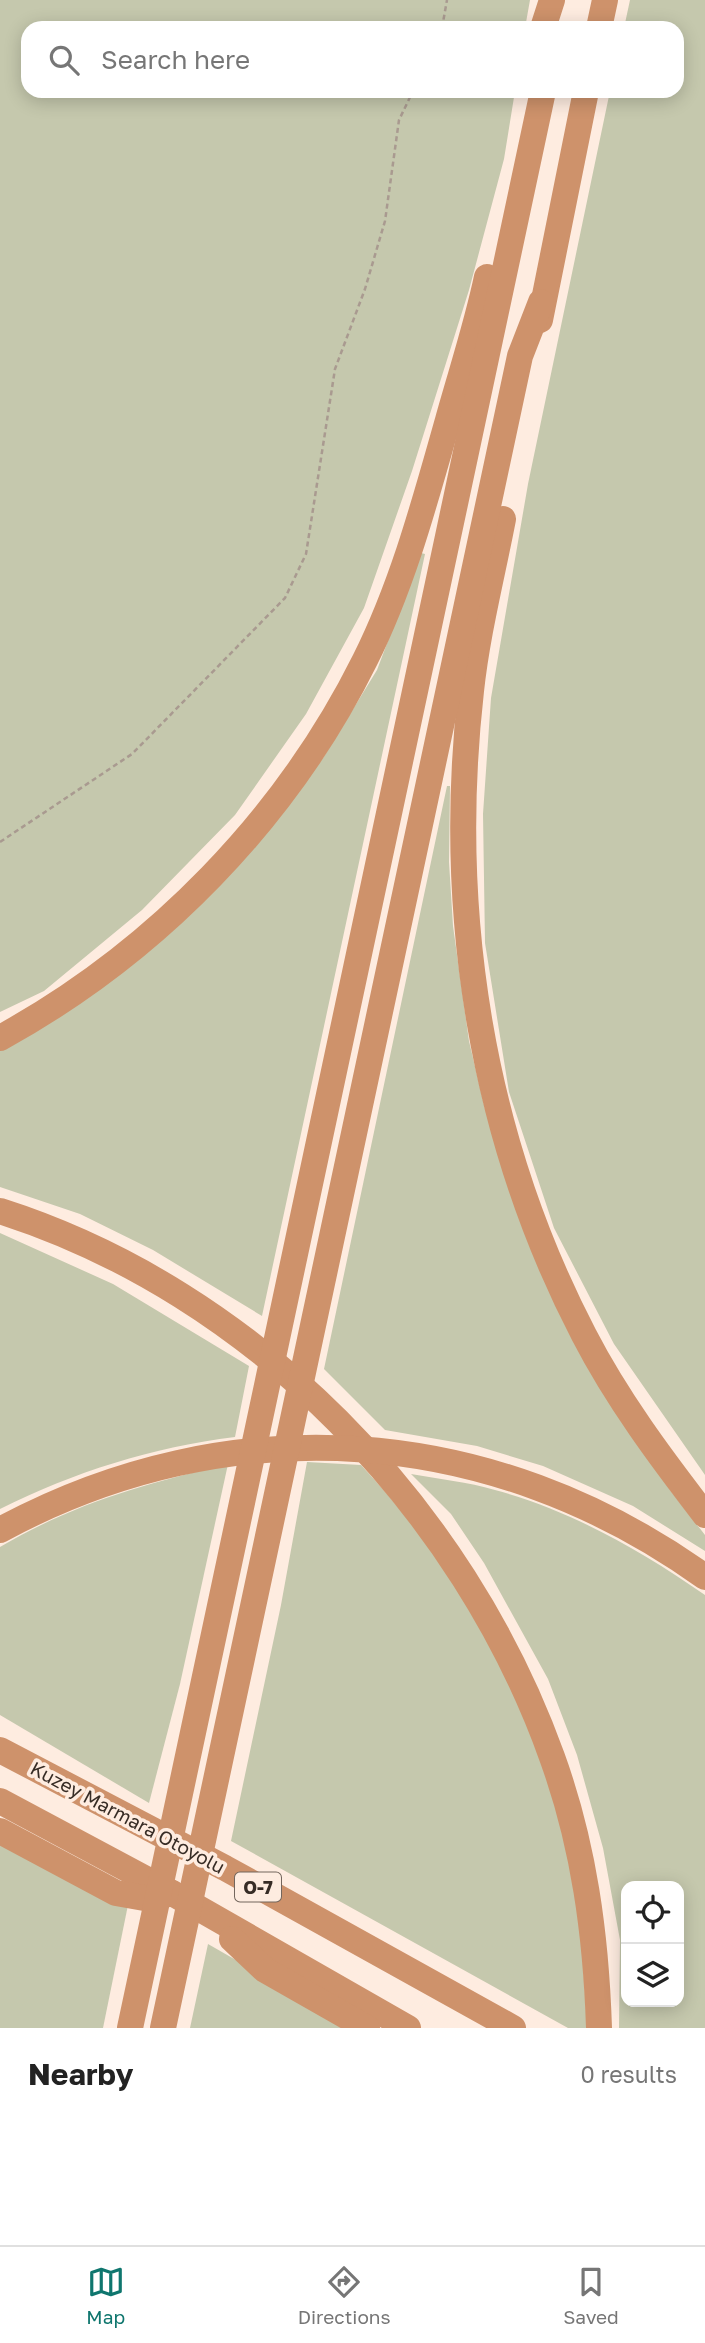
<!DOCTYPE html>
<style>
:root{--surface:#fff;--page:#f2f2f2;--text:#222;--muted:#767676;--line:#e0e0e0;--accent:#0f766e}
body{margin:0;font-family:"Golos Text",sans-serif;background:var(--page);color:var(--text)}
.controls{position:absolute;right:21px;bottom:21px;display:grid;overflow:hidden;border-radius:14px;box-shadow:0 4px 18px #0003}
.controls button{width:63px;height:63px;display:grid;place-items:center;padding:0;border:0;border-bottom:2px solid var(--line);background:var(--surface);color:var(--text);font:35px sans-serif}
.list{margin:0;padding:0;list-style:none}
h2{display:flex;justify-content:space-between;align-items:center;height:91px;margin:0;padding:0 28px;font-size:30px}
h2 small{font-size:23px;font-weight:400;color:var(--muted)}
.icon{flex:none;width:38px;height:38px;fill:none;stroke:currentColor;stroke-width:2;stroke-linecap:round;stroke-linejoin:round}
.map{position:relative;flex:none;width:705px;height:2028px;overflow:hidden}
.search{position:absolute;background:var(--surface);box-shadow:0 4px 18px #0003;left:21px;right:21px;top:21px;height:77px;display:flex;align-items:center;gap:18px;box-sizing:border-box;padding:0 24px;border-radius:21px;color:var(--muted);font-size:26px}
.sheet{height:217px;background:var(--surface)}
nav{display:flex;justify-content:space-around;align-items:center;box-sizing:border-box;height:98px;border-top:2px solid var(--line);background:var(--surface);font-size:19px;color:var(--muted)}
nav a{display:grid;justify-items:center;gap:4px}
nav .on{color:var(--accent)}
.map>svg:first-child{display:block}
.green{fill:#c5c8ad;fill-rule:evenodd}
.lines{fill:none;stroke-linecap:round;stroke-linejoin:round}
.path{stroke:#a99a90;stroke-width:2.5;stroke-dasharray:5 3.5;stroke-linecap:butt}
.highway{stroke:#ce926b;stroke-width:26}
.labels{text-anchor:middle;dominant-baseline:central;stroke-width:7;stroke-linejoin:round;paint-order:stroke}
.shield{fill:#feece0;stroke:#73665d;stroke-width:2}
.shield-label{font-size:18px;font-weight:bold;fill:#372c25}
.street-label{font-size:19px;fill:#372c25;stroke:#feece0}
</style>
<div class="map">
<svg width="705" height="2028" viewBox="0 0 705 2028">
<rect width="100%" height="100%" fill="#feece0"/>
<!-- green -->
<g class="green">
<polygon points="0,0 530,0 525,28 28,28 28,91 515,91 504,159 469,290 412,471 364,608 306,714 235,815 142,910 44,991 0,1012"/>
<polygon points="630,0 705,0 705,1475 614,1344 554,1228 509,1092 485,943 483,814 491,698 528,484 610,91 677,91 677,28 624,28"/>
<polygon points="421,553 425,554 262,1316 153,1250 80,1214 0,1187 0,1050 291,801 323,758 377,670"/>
<polygon points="447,786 450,786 449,862 453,926 469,1041 485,1109 670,1490 705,1535 705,1551 633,1506 543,1466 477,1446 385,1430 324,1369"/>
<path d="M0,1233L113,1284L249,1366L235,1437C153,1447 74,1472 0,1509Z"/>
<path d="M307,1462L361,1465C467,1577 544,1728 573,1880C582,1929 584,1979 587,2028H568L231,1841L281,1605Z"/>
<path d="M228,1464L180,1684L149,1803L0,1715V1547C77,1502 142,1485 228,1464Z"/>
<path d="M411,1474C439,1479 468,1482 495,1490C572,1511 640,1550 705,1595V2028H619L620,1940L603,1848L577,1755L548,1679L484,1563L451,1514ZM626,1886H679V2002H626Z"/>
<polygon points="0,1839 128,1905 103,2028 0,2028"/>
<polygon points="208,1944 354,2028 190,2028"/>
</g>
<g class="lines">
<!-- path -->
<g class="path">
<polyline points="442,28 447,0"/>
<polyline points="0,842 132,754 285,598 306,554 335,369 365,289 385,221 399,120 413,91"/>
</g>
<!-- highway -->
<g class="highway">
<polyline points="543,28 552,0"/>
<polyline points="599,28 605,0"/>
<polyline points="540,320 586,91"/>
<path d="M503,519C492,576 477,634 471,691C446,912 481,1137 584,1335C617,1399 661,1458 705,1515"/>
<path d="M0,1038C155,953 286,819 365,660C403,584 425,501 448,420C461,373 477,325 487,277"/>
<path d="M0,1211C254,1292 463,1508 552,1757C584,1845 596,1935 599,2028"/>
<path d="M0,1530C231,1405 492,1424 705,1577"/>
<polyline points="0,1750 225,1868 513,2028"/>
<polyline points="0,1801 172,1893 408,2028"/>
<polyline points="0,1831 116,1893 150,1899 172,1893"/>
<polyline points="232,1939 265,1970 367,2028"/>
<polyline points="130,2028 543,91"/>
<polyline points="163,2028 520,356 541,302"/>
</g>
</g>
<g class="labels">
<!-- shield labels -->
<rect class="shield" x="235" y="1872.5" width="46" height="29" rx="5"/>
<g class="shield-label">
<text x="258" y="1887">O-7</text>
</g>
<!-- street labels -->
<g class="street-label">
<text transform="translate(128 1817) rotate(28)">Kuzey Marmara Otoyolu</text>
</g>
</g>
</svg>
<div class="controls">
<button><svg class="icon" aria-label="locate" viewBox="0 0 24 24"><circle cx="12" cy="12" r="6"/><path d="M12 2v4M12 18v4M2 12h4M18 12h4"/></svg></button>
<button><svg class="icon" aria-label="layers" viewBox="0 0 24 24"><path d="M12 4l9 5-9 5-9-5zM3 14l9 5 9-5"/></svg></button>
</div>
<div class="search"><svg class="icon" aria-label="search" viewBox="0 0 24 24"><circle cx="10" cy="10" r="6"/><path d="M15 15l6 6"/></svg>Search here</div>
</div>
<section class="sheet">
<h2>Nearby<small>0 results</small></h2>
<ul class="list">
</ul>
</section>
<nav>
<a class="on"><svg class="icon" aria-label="map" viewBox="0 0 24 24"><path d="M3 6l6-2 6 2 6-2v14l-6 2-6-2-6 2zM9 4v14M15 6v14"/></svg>Map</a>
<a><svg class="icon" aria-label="directions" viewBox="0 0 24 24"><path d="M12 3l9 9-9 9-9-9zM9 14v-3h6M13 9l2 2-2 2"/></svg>Directions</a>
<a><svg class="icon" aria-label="saved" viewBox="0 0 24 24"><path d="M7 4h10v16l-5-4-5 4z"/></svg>Saved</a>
</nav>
